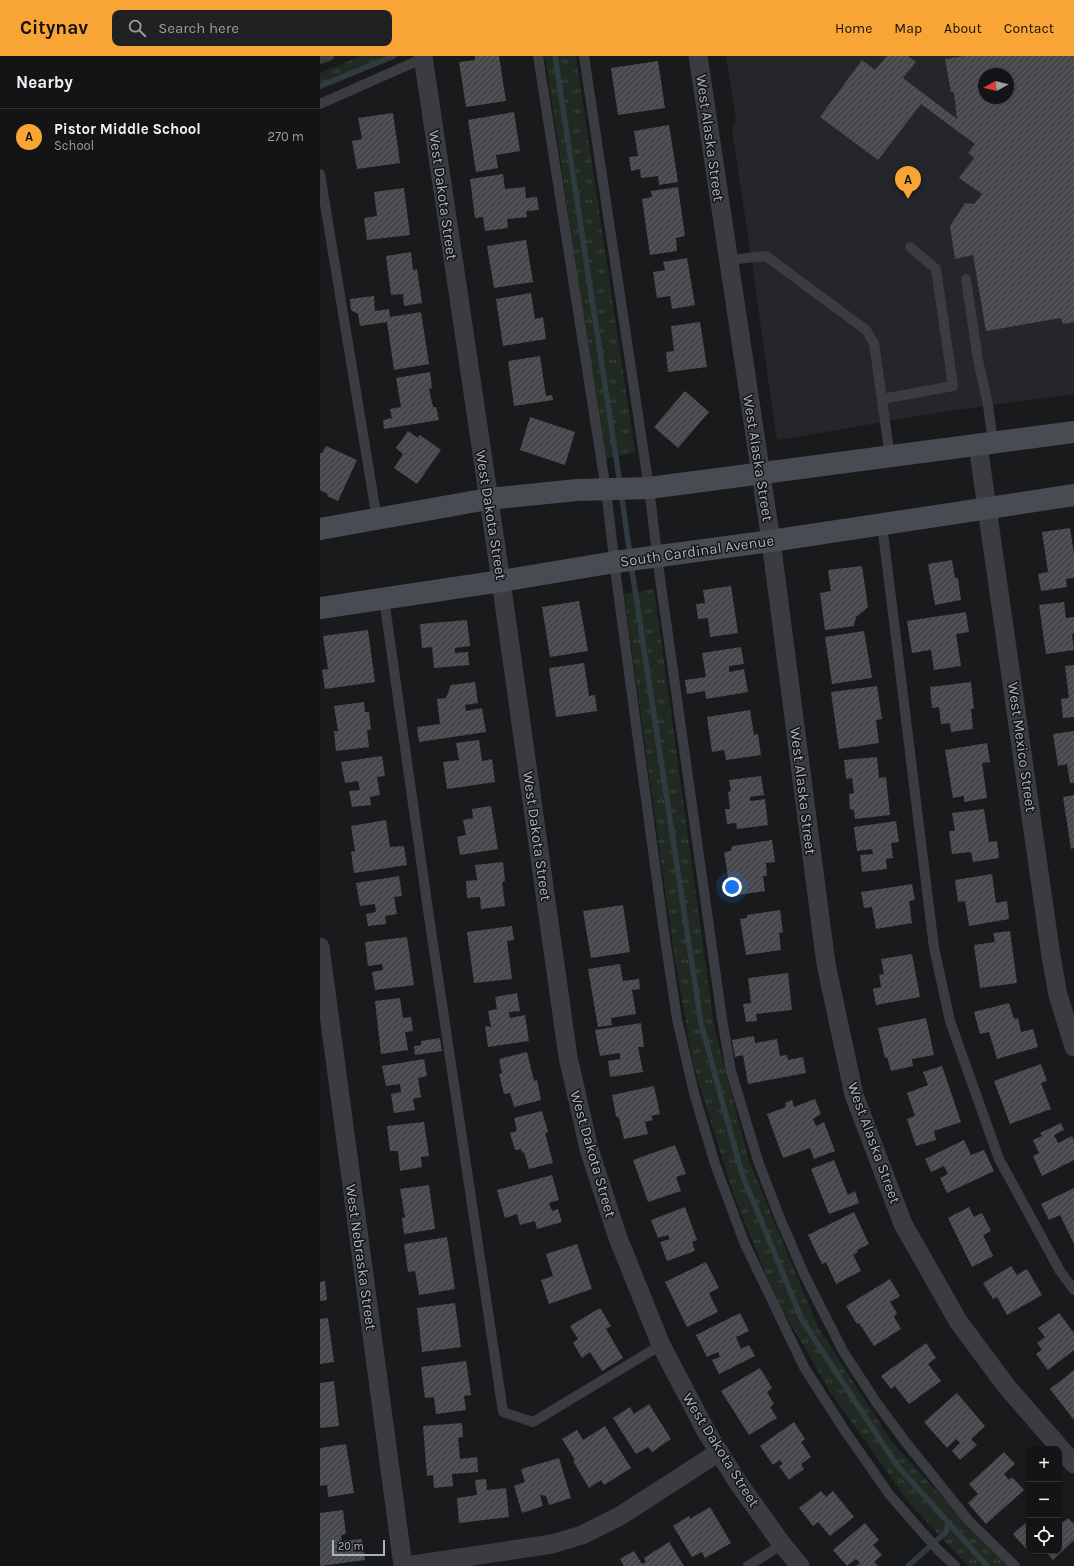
<!DOCTYPE html>
<meta charset="utf-8">
<style>
:root{--surface:#131415;--page:#202122;--text:#f1f3f6;--muted:#9d9ea0;--line:#323334;--accent:#f9a535}
body{margin:0;font-family:Karla,sans-serif;background:var(--page);color:var(--text)}
.controls{position:absolute;right:12px;bottom:12px;display:grid;overflow:hidden;border-radius:8px;box-shadow:0 1px 3px #0004}
.controls button{width:36px;height:36px;display:grid;place-items:center;padding:0;border:0;border-bottom:1px solid var(--line);background:var(--surface);color:var(--text);font:20px sans-serif}
.compass{position:absolute;left:658px;top:12px;width:36px;height:36px;border-radius:50%;background:var(--surface);box-shadow:0 1px 3px #0004;rotate:262deg}
.scale{position:absolute;left:12px;bottom:10px;width:53px;box-sizing:border-box;padding-left:4px;border:2px solid #acb2bc;border-top:0;font-size:11px;line-height:14px;white-space:nowrap;color:#acb2bc;-webkit-text-stroke:3px #141517;paint-order:stroke}
.you{position:absolute;left:412px;top:831px;width:14px;height:14px;margin:-10px;border:3px solid #fff;border-radius:50%;background:#1a73e8;box-shadow:0 0 0 6px #1a73e833}
.badge{display:grid;place-items:center;width:26px;height:26px;border-radius:50%;background:var(--accent);color:#111;font-size:13px;font-weight:700}
.pin{position:absolute;translate:-50% -33px;filter:drop-shadow(0 1px 2px #0008)}
.pin::after{content:'';position:absolute;top:21px;width:14px;height:12px;background:inherit;clip-path:polygon(0 0,100% 0,50% 100%)}
.list{margin:0;padding:0;list-style:none}
h2{display:flex;justify-content:space-between;align-items:center;height:52px;margin:0;padding:0 16px;font-size:17px}
h2 small{font-size:13px;font-weight:400;color:var(--muted)}
.list li{display:grid;grid-template-columns:26px 1fr auto;gap:12px;align-items:center;box-sizing:border-box;height:56px;padding:0 16px;border-top:1px solid var(--line)}
.list b{display:block;font-size:15px;white-space:nowrap}
.list p{margin:0;font-size:13px;white-space:nowrap;color:var(--muted)}
.list em{font-size:13px;font-style:normal;color:var(--muted)}
.icon{flex:none;width:22px;height:22px;fill:none;stroke:currentColor;stroke-width:2;stroke-linecap:round;stroke-linejoin:round}
.map{position:relative;flex:none;width:754px;height:1510px;overflow:hidden}
header{display:flex;align-items:center;gap:24px;box-sizing:border-box;height:56px;padding:0 20px;background:var(--accent);color:#111}
header strong{font-size:19px}
nav{display:flex;gap:22px;margin-inline-start:auto;font-size:14px}
.search{width:280px;height:36px;background:var(--page);display:flex;align-items:center;gap:10px;box-sizing:border-box;padding:0 14px;border-radius:8px;color:var(--muted);font-size:15px}
main{display:flex}
aside{flex:1;background:var(--surface)}
.map>svg:first-child{display:block}
.built{fill:#252629;fill-rule:evenodd}
.park{fill:url(#park-tufts)}
.lines{fill:none;stroke-linecap:round;stroke-linejoin:round}
.stream{stroke:#2f3a41;stroke-width:5.5}
.building{fill:url(#building-hatch);fill-rule:evenodd}
.lane{stroke:#3a3c41;stroke-width:10}
.street{stroke:#3a3c41;stroke-width:19}
.secondary{stroke:#484b51;stroke-width:22}
.labels{text-anchor:middle;dominant-baseline:central;stroke-width:3;stroke-linejoin:round;paint-order:stroke}
.street-label{font-size:15px;fill:#acb2bc;stroke:#141517}
</style>
<header>
<strong>Citynav</strong>
<div class="search"><svg class="icon" aria-label="search" viewBox="0 0 24 24"><circle cx="10" cy="10" r="6"/><path d="M15 15l6 6"/></svg>Search here</div>
<nav><a>Home</a><a>Map</a><a>About</a><a>Contact</a></nav>
</header>
<main>
<aside>
<h2>Nearby<small></small></h2>
<ul class="list">
<li><span class="badge">A</span><div><b>Pistor Middle School</b><p>School</p></div><em>270 m</em></li>
</ul>
</aside>
<div class="map">
<svg width="754" height="1510" viewBox="0 0 754 1510">
<defs>
<pattern id="park-tufts" width="24" height="20" patternUnits="userSpaceOnUse"><rect width="24" height="20" fill="#212a22"/><path d="M3 7l-1-3M5 7V3M7 7l1-3M15 17l-1-3M17 17v-4M19 17l1-3" fill="none" stroke="#3f4640"/></pattern>
<pattern id="building-hatch" width="6" height="6" patternUnits="userSpaceOnUse"><rect width="6" height="6" fill="#46484c"/><path d="M-1 1l2-2M0 6l6-6M5 7l2-2" fill="none" stroke="#5e6064"/></pattern>
</defs>
<rect width="100%" height="100%" fill="#191a1c"/>
<!-- built -->
<path class="built" d="M406,0H754V338L628,355L458,384L456,380L433,213L412,74L416,64ZM664,18H688V42H664Z"/>
<!-- park -->
<g class="park">
<polygon points="41,0 75,0 75,2 0,34 0,17"/>
<polygon points="223,0 256,0 315,396 284,403 226,5"/>
<polygon points="334,533 394,970 429,1105 498,1271 572,1386 656,1478 691,1510 648,1510 590,1448 511,1337 455,1241 413,1137 373,1008 354,898 304,538"/>
</g>
<g class="lines">
<!-- stream -->
<g class="stream">
<polyline points="235,0 300,428"/>
<polyline points="0,30 74,0"/>
<polyline points="301,436 310,499"/>
<polyline points="311,508 381,967 422,1118 482,1264 576,1408 667,1510"/>
<polyline points="588,1510 626,1476 628,1466"/>
</g>
</g>
<!-- building -->
<g class="building">
<polygon points="155,0 179,0 186,45 146,51 139,6 155,4"/>
<path d="M567,0H588L596,6L583,22L637,63L634,36H631L625,3L644,0H754V266L743,268L741,262L666,275L653,199L635,203L630,170L645,147L654,148L662,138L639,122L654,102L648,97L655,88L601,48L558,104L500,61L542,4L555,14ZM664,18H688V42H664Z"/>
<polygon points="338,5 345,52 298,59 291,12"/>
<polygon points="194,56 200,95 176,99 178,112 156,116 148,64"/>
<polygon points="73,57 80,107 37,113 32,85 42,83 38,62"/>
<polygon points="349,69 358,126 339,129 338,120 321,122 320,113 311,115 309,101 318,100 314,75"/>
<polygon points="183,118 185,133 205,131 206,142 217,141 219,154 206,155 207,161 187,163 188,172 165,175 163,161 155,162 150,123"/>
<polygon points="358,131 365,180 356,182 357,195 330,199 322,143 332,141 331,135"/>
<polygon points="84,132 90,179 47,184 44,162 57,160 54,136"/>
<polygon points="206,184 213,226 174,232 167,190"/>
<polygon points="91,196 93,214 97,213 102,247 84,250 83,238 71,239 66,200"/>
<polygon points="367,202 375,249 352,253 350,240 337,242 333,216 345,214 343,206"/>
<polygon points="211,237 215,263 223,261 226,283 183,290 176,243"/>
<polygon points="54,240 55,255 69,253 70,261 101,256 109,308 74,314 67,266 40,270 38,258 31,254 30,243"/>
<polygon points="380,266 387,311 348,316 346,296 354,295 351,270"/>
<polygon points="220,300 226,340 232,339 233,344 194,350 188,305"/>
<polygon points="110,316 112,332 109,333 113,351 116,351 119,364 64,373 63,364 72,362 70,353 81,351 76,322"/>
<polygon points="365,335 389,356 358,392 334,371"/>
<polygon points="210,361 255,376 245,409 200,394"/>
<polygon points="88,375 98,382 100,379 121,394 97,428 74,412 83,398 76,392"/>
<polygon points="6,390 37,404 18,445 7,440 8,438 0,434 0,397 2,397"/>
<polygon points="750,472 754,498 754,522 746,523 747,531 721,535 718,518 728,516 722,476"/>
<polygon points="632,504 635,522 638,522 641,544 615,549 608,508"/>
<polygon points="542,510 548,551 536,561 534,570 505,574 500,537 511,535 508,514"/>
<polygon points="411,530 418,577 390,581 388,562 378,563 376,548 385,547 383,534"/>
<polygon points="259,545 268,595 230,601 222,551"/>
<polygon points="744,546 746,562 754,561 754,578 752,578 754,594 726,598 719,549"/>
<polygon points="646,556 649,576 636,578 641,610 614,614 611,594 592,597 587,565"/>
<polygon points="147,564 150,590 135,592 135,597 148,596 149,609 114,612 112,591 102,592 100,568"/>
<polygon points="48,574 55,626 5,633 2,614 8,613 3,580"/>
<polygon points="544,575 552,622 512,628 505,581"/>
<polygon points="421,591 424,608 409,610 409,616 424,613 428,636 386,643 385,635 367,638 365,624 386,621 382,597"/>
<polygon points="264,607 269,640 275,639 277,655 236,661 229,612"/>
<polygon points="754,609 754,661 743,662 741,643 749,642 745,610"/>
<polygon points="155,626 158,647 145,649 146,655 162,652 166,676 99,686 97,671 120,668 117,643 126,642 131,629"/>
<polygon points="651,626 654,653 651,653 653,673 631,676 630,667 621,668 619,651 612,652 610,631"/>
<polygon points="557,630 562,663 556,664 559,687 519,693 511,636"/>
<polygon points="44,646 45,656 49,656 51,674 47,674 49,691 16,695 14,675 18,675 14,650"/>
<polygon points="430,654 434,679 438,678 441,699 406,704 404,694 392,696 387,661"/>
<polygon points="754,675 754,727 750,727 747,708 738,710 733,678"/>
<polygon points="159,684 162,705 172,703 175,726 127,733 123,706 139,704 136,687"/>
<polygon points="667,687 670,706 662,707 667,742 644,746 644,740 633,742 625,694"/>
<polygon points="62,700 65,720 57,721 60,739 50,741 51,749 32,751 29,735 40,734 38,725 25,727 21,706"/>
<polygon points="557,701 559,722 566,721 570,759 535,763 534,754 530,753 529,738 534,737 532,722 526,723 524,704"/>
<polygon points="441,720 444,739 430,741 430,745 445,743 448,769 417,773 416,767 407,768 405,753 410,753 408,736 411,735 409,724"/>
<polygon points="754,739 754,792 751,793 743,741"/>
<polygon points="171,750 178,793 140,799 137,781 146,779 143,764 153,762 152,753"/>
<polygon points="664,753 669,786 677,785 679,802 653,806 651,796 632,798 629,775 635,775 632,757"/>
<polygon points="66,764 70,791 84,790 87,809 34,817 31,796 35,795 31,770"/>
<polygon points="576,765 579,786 571,787 573,802 566,803 567,813 542,816 540,799 553,798 552,793 537,795 534,771"/>
<polygon points="452,784 455,806 446,807 447,820 443,820 445,835 417,839 415,827 409,828 404,796 411,795 412,790"/>
<polygon points="183,806 185,825 182,826 185,850 161,853 160,841 147,842 146,825 157,824 155,809"/>
<polygon points="672,818 676,847 687,845 689,863 649,870 645,845 638,846 635,824"/>
<polygon points="79,820 82,840 74,841 77,858 65,860 66,868 48,870 46,858 56,856 55,848 40,850 36,827"/>
<polygon points="592,828 595,844 589,845 592,867 556,873 552,851 544,852 541,836"/>
<polygon points="303,849 310,896 271,902 263,855"/>
<polygon points="460,854 463,876 459,877 461,894 426,899 420,863 427,862 427,859"/>
<polygon points="192,870 194,884 187,885 192,923 154,927 147,876"/>
<polygon points="690,875 697,927 660,932 654,889 675,886 673,877"/>
<polygon points="87,881 94,929 55,934 52,916 63,914 62,908 48,910 45,886"/>
<polygon points="592,898 600,941 556,949 553,933 561,931 559,919 564,918 561,903"/>
<polygon points="300,908 303,925 319,923 320,933 312,934 316,958 291,962 292,969 278,971 268,913"/>
<polygon points="468,917 472,954 436,958 437,965 426,966 423,948 431,947 428,922"/>
<polygon points="197,937 200,955 189,956 190,962 205,959 209,985 168,991 165,970 171,971 168,955 177,953 175,941"/>
<polygon points="80,942 83,962 91,961 93,975 85,976 88,994 61,998 55,945"/>
<polygon points="689,947 694,963 698,962 701,976 713,973 718,991 677,1003 669,976 660,978 654,956"/>
<polygon points="606,962 614,999 592,1003 593,1010 571,1015 567,1001 565,1002 558,972"/>
<polygon points="321,967 324,991 318,991 323,1016 290,1021 288,1005 300,1003 300,997 280,1000 275,974"/>
<polygon points="434,980 435,987 457,983 460,1000 467,999 468,1004 483,1001 486,1017 428,1028 423,999 415,1001 412,984"/>
<polygon points="120,982 122,995 95,999 94,990 101,989 101,985"/>
<polygon points="207,996 214,1025 217,1024 221,1044 194,1051 190,1037 184,1038 179,1018 182,1017 179,1003"/>
<polygon points="104,1003 107,1020 98,1022 101,1041 93,1043 95,1054 74,1057 71,1038 81,1036 80,1028 66,1030 62,1010"/>
<polygon points="721,1008 727,1025 721,1027 731,1053 690,1068 674,1025"/>
<polygon points="622,1010 641,1066 614,1075 616,1084 596,1090 587,1063 595,1060 587,1037 608,1029 603,1016"/>
<polygon points="334,1030 340,1058 331,1060 333,1064 325,1066 328,1078 304,1083 299,1062 296,1060 292,1039"/>
<polygon points="495,1043 501,1058 493,1063 496,1070 504,1066 515,1095 494,1103 490,1092 463,1102 447,1058 466,1051 465,1047 472,1044 474,1051"/>
<polygon points="222,1055 228,1076 225,1077 233,1107 209,1113 204,1096 202,1097 201,1093 195,1094 190,1077 197,1075 194,1062"/>
<polygon points="104,1066 109,1100 101,1101 102,1111 80,1115 78,1095 70,1095 67,1070"/>
<polygon points="741,1067 744,1074 734,1079 738,1087 752,1080 754,1085 754,1104 722,1120 713,1100 719,1097 713,1084 722,1080 720,1077"/>
<polygon points="644,1084 651,1099 664,1094 674,1115 627,1137 620,1122 628,1118 624,1110 611,1116 605,1103"/>
<polygon points="355,1089 366,1118 356,1121 361,1135 328,1146 313,1104"/>
<polygon points="514,1104 528,1139 535,1135 539,1147 509,1158 491,1113"/>
<polygon points="232,1119 239,1144 229,1147 232,1155 238,1153 242,1166 217,1173 215,1165 200,1169 197,1158 185,1162 177,1134"/>
<polygon points="109,1129 115,1173 84,1178 82,1162 85,1161 80,1133"/>
<polygon points="754,1132 754,1188 740,1159 729,1164 721,1148"/>
<polygon points="365,1151 377,1184 372,1186 375,1195 347,1205 340,1186 350,1183 348,1179 338,1182 331,1164"/>
<polygon points="649,1151 654,1161 662,1157 671,1175 663,1179 673,1200 652,1211 628,1162"/>
<polygon points="534,1156 549,1188 537,1194 538,1196 533,1199 541,1215 516,1228 506,1206 502,1208 488,1179"/>
<polygon points="127,1181 135,1233 99,1239 95,1215 88,1216 84,1188"/>
<polygon points="257,1188 272,1233 229,1248 221,1224 233,1220 226,1198"/>
<polygon points="386,1206 399,1232 389,1237 398,1256 367,1271 345,1226"/>
<polygon points="691,1210 697,1219 707,1213 722,1239 687,1259 677,1241 673,1243 663,1227"/>
<polygon points="570,1223 580,1240 570,1246 577,1257 574,1261 581,1273 554,1290 539,1267 537,1268 526,1250"/>
<polygon points="5,1225 7,1244 0,1245 0,1226"/>
<polygon points="135,1247 141,1291 102,1296 97,1252"/>
<polygon points="280,1252 291,1270 286,1273 303,1302 282,1315 270,1296 262,1302 253,1287 258,1283 250,1270"/>
<polygon points="420,1257 429,1275 416,1281 421,1293 429,1289 435,1300 399,1318 392,1304 400,1301 398,1296 387,1301 376,1279"/>
<polygon points="739,1257 754,1277 754,1294 728,1314 716,1298 722,1294 717,1287 725,1281 718,1272"/>
<polygon points="8,1262 14,1306 0,1308 0,1263"/>
<polygon points="606,1287 616,1302 608,1308 621,1325 589,1348 575,1330 571,1333 561,1320"/>
<polygon points="146,1305 151,1339 144,1340 146,1354 116,1358 114,1341 105,1342 101,1311"/>
<polygon points="440,1312 452,1332 447,1336 454,1348 450,1351 457,1362 429,1379 401,1335"/>
<polygon points="754,1314 754,1364 730,1333"/>
<polygon points="14,1325 19,1370 0,1372 0,1327"/>
<polygon points="637,1337 665,1370 651,1383 657,1389 640,1404 632,1395 640,1387 636,1383 627,1392 604,1366"/>
<polygon points="329,1348 351,1383 332,1396 328,1391 316,1398 293,1362 310,1351 314,1358"/>
<polygon points="474,1366 485,1383 481,1386 491,1401 481,1408 484,1413 469,1424 459,1410 463,1408 460,1404 453,1409 440,1390"/>
<polygon points="142,1367 143,1381 138,1382 140,1403 157,1401 158,1416 132,1418 133,1430 114,1432 113,1419 107,1420 103,1370"/>
<polygon points="285,1370 311,1412 284,1429 281,1424 269,1432 253,1405 255,1404 242,1383 257,1374 263,1384"/>
<polygon points="26,1388 34,1437 8,1441 7,1429 0,1430 0,1392"/>
<polygon points="684,1396 695,1408 684,1418 689,1424 692,1421 704,1434 666,1468 648,1447 658,1438 649,1428"/>
<polygon points="239,1402 251,1442 229,1449 226,1440 220,1439 223,1450 202,1457 194,1430 205,1426 201,1413"/>
<polygon points="166,1423 167,1434 186,1432 189,1461 139,1467 137,1442 157,1439 155,1424"/>
<polygon points="501,1435 506,1441 513,1435 534,1461 510,1480 498,1466 493,1470 479,1452"/>
<polygon points="390,1451 411,1487 385,1502 382,1496 372,1501 353,1470 369,1460 370,1463"/>
<polygon points="23,1454 26,1478 21,1479 22,1485 42,1483 45,1504 0,1510 0,1457"/>
<polygon points="739,1462 743,1466 748,1462 754,1468 754,1484 733,1504 725,1495 739,1495"/>
<polygon points="709,1464 709,1496 693,1478"/>
<polygon points="545,1467 559,1484 553,1489 562,1499 554,1506 558,1510 536,1510 540,1507 536,1503 527,1510 513,1494"/>
<polygon points="349,1486 364,1510 304,1510 300,1503 314,1495 322,1508 326,1506 324,1502"/>
</g>
<g class="lines">
<!-- lane -->
<g class="lane">
<polyline points="218,0 286,434 297,528 343,869 357,963 374,1037 395,1108 424,1186 484,1311 523,1372 569,1438 618,1494 635,1510"/>
<polyline points="264,0 329,432 340,522 402,963 411,1015 438,1105 459,1160 484,1218 523,1295 556,1346 584,1384 649,1465 695,1510"/>
<polyline points="0,3 9,0"/>
<polyline points="0,48 106,1"/>
<polyline points="0,118 57,463"/>
<polyline points="408,204 446,200 546,274 554,287 570,401"/>
<polyline points="646,223 658,304 668,349 673,387"/>
<polyline points="562,343 633,330 616,213 590,191"/>
<polyline points="562,468 614,892 630,965 679,1103 740,1215 754,1234"/>
<polyline points="64,543 108,854 183,1356 213,1366 341,1289"/>
<polyline points="428,1510 463,1488"/>
</g>
<!-- street -->
<g class="street">
<polyline points="103,0 181,525 248,1001 269,1093 298,1182 341,1289 386,1375 417,1425 461,1487 480,1510"/>
<polyline points="378,0 451,485 506,908 534,1039 583,1168 638,1265 687,1331 754,1408"/>
<polyline points="658,389 731,900 738,939 754,991"/>
<polyline points="0,891 83,1510"/>
<polyline points="86,1510 232,1488 262,1479 300,1460 399,1396"/>
</g>
<!-- secondary -->
<g class="secondary">
<polyline points="0,473 168,443 257,434 329,432 754,376"/>
<polyline points="0,552 181,525 295,506 451,485 754,439"/>
</g>
</g>
<g class="labels">
<!-- street labels -->
<g class="street-label">
<text transform="translate(390 82) rotate(82)">West Alaska Street</text>
<text transform="translate(123 139) rotate(82)">West Dakota Street</text>
<text transform="translate(438 402) rotate(81)">West Alaska Street</text>
<text transform="translate(171 459) rotate(81)">West Dakota Street</text>
<text transform="translate(377 495) rotate(-8)">South Cardinal Avenue</text>
<text transform="translate(702 691) rotate(82)">West Mexico Street</text>
<text transform="translate(483 735) rotate(83)">West Alaska Street</text>
<text transform="translate(217 780) rotate(82)">West Dakota Street</text>
<text transform="translate(554 1087) rotate(70)">West Alaska Street</text>
<text transform="translate(273 1098) rotate(74)">West Dakota Street</text>
<text transform="translate(41 1201) rotate(82)">West Nebraska Street</text>
<text transform="translate(401 1394) rotate(58)">West Dakota Street</text>
</g>
</g>
</svg>
<div class="controls">
<button>+</button>
<button>−</button>
<button><svg class="icon" aria-label="locate" viewBox="0 0 24 24"><circle cx="12" cy="12" r="6"/><path d="M12 2v4M12 18v4M2 12h4M18 12h4"/></svg></button>
</div>
<svg class="compass" viewBox="-18 -18 36 36"><path d="M0-13l5 13h-10z" fill="#e53935"/><path d="M0 13l5-13h-10z" fill="#9d9ea0"/></svg>
<div class="scale">20 m</div>
<div class="you"></div>
<div class="pin badge" style="left:588px;top:143px">A</div>
</div>
</main>
